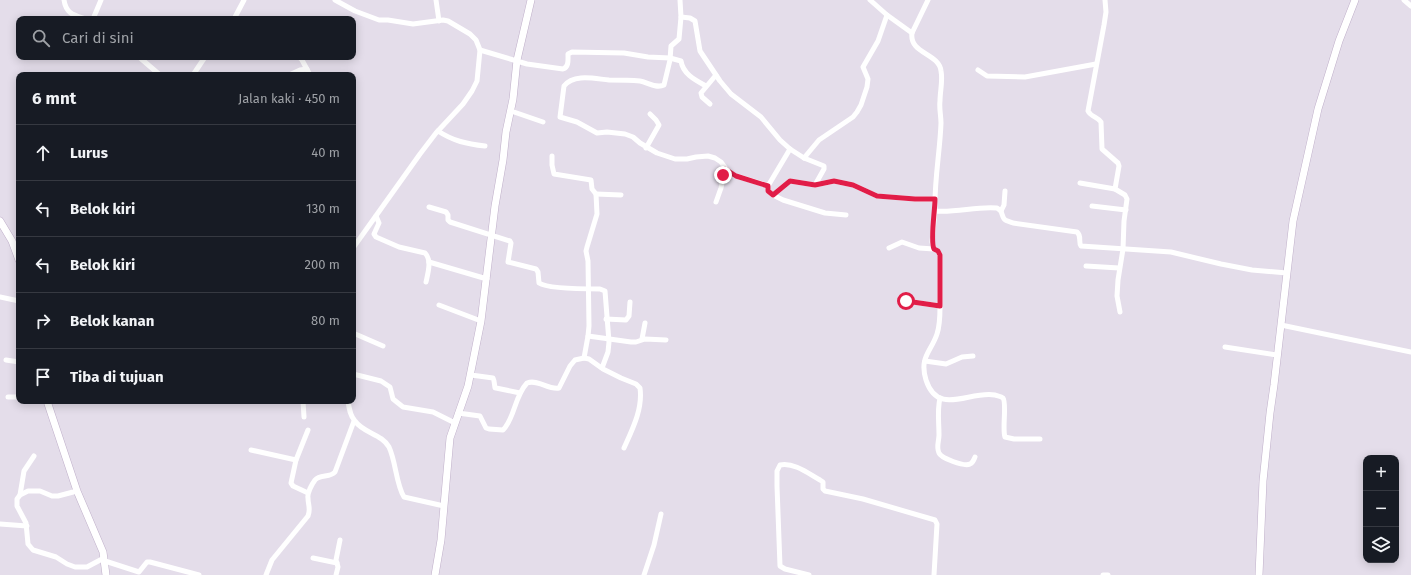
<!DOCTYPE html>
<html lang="id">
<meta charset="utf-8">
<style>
:root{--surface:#171b24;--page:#20242c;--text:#f1f3f6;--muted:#9ea1a6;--line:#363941}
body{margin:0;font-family:"Fira Sans",sans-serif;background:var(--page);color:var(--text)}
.controls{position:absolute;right:12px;bottom:12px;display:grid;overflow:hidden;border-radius:8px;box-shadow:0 2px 10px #0003}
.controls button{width:36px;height:36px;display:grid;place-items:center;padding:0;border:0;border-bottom:1px solid var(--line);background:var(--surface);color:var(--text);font:20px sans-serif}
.stop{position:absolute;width:12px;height:12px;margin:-9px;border:3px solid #e11d48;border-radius:50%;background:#fff}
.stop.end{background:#e11d48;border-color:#fff;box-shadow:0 1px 4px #0008}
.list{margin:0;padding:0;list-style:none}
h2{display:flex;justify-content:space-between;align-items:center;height:52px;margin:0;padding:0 16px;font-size:17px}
h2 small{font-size:13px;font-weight:400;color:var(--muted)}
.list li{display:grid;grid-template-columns:26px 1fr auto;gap:12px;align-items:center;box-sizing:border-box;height:56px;padding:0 16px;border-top:1px solid var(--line)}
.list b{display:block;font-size:15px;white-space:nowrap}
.list em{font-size:13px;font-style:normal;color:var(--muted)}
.icon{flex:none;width:22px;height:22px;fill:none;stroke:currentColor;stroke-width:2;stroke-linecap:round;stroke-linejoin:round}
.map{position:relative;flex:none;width:1411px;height:575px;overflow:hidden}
.search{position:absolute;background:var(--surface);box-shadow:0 2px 10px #0003;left:16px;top:16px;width:340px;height:44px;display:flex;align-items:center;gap:10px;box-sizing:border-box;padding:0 14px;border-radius:8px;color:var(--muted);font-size:15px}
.panel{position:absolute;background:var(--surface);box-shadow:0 2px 10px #0003;left:16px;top:72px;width:340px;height:332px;border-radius:8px}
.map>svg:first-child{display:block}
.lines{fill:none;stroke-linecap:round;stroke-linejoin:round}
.secondary-casing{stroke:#c0b0ca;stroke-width:8}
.street{stroke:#fff;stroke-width:5}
.secondary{stroke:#fff;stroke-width:7}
.route{stroke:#e11d48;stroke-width:5}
</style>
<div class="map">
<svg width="1411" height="575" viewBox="0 0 1411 575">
<rect width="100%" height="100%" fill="#e4ddea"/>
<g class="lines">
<!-- secondary casing -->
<g class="secondary-casing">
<g id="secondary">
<polyline points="0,221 12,241 19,260"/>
<polyline points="47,401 77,491 103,552 106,575"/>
<polyline points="435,575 441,540 450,438 468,386 481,321 495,206 503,160 506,132 513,99 517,60 531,0"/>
<polyline points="1259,575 1263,481 1270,413 1274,385 1293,221 1318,109 1339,41 1355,0"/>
</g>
</g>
<!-- street -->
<g class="street">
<path d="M64,0C66,14 74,15 86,19"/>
<path d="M335,0L355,11L379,20H388L413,24L443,20L448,21L470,34L476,40L480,50L527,64L563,69C569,67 568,60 568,54L572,52L624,53L648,57L670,58L681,61C683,74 695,80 706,86"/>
<polyline points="436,0 439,21"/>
<polyline points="680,0 681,17 690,18 695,21 700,51 720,81 731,94 761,117 780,140 790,149 804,158 824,166 824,169 815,185 834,181 853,185 877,196 915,199 935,199"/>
<path d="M928,0L912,33C909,54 939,53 941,71C943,81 940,91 940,101C939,108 941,116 941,123C940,152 934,181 935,211C956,213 977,206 997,208L1001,211C1004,221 1004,220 1013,223L1077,232C1082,236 1078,242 1081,246L1171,252L1221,264L1252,270L1287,273"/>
<path d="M1105,0L1106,12L1104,25L1088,111C1091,117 1098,117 1101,122L1102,149L1118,163L1119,166L1115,189L1125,195L1127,199L1124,221L1123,249L1118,280L1117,296L1120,312"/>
<polyline points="1404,0 1411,6"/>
<polyline points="887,15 912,33"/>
<path d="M681,17L679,39L671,46L670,60L664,85C656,89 647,82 640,81C629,80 619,80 609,80C596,79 574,73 564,86L560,117L577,122L597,133L607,132L625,134L633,137L640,143L657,153L675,159H687L696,157L708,156L715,158L721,162L729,173L736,176L766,185L768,186V191L773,195L790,181L815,185"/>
<polyline points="93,19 101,0"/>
<polyline points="234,19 244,0"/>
<polyline points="139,57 160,75"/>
<polyline points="299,57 302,60 310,75"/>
<polyline points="978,70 987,76 1025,77 1096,64"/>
<polyline points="193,75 205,57"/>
<polyline points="289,75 300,70 307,69"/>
<polyline points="710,104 702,97 701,93 716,75"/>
<polyline points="511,111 543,122"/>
<path d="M438,131C453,141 467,144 485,146"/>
<polyline points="646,148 659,125 656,120 650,114"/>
<polyline points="552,156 552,165 554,174 591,180 592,189 596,194 597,214 587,247 586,251 588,261 589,326 588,336 584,358"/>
<polyline points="804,158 819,140 853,117 857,112 861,105 867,87 868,79 863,67 878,41 887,15 870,0"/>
<polyline points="1080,183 1115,189"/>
<polyline points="768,186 790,149"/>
<polyline points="596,194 621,195"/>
<polyline points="773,195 783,200 825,213 846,215"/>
<polyline points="716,202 721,188 725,169"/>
<polyline points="1092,206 1126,210"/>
<path d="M429,207L446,212L448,215V220L450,222L510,241L511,243L508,262L536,269L538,272L539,283C548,289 587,289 600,289L605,291L609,342L608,352L602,368"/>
<path d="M935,211L932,242L934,249L938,251L940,255C940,272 940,289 940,307C940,316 940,325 937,334C931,352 919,357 926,380C938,417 970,390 995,395C997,396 1001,396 1003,398C1007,403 1002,429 1005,437L1014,439H1040"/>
<polyline points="1001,211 1004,205 1005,191"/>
<path d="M376,216L379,223L374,234L376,237L399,247L425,253C432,260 428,273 426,282"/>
<polyline points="353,248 420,154 436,133 463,104 472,91 477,81 480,50"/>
<polyline points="889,248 902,242 919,248 934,249"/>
<polyline points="429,262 487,279"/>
<polyline points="1086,266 1119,268"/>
<polyline points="0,297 19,301"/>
<polyline points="906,301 940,306"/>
<polyline points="439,305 481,321"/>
<polyline points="606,319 626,320 629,316 630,302"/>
<polyline points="1281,325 1411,352"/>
<polyline points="353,333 383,346"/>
<polyline points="588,336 631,342 636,342 645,339 666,340"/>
<polyline points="642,339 645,323"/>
<polyline points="1225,347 1277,355"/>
<polyline points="6,360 19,362"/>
<polyline points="925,361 946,364 962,357 973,356"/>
<polyline points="353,374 381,381 390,387 393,399 403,407 433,412 455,423"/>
<polyline points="471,375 493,378 494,381 495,388 496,388 520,393"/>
<polyline points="8,397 19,397"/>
<path d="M940,398C937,410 939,422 939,435C939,441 936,447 939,453C941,458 964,467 970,464C973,463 974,459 975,457"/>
<polyline points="303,401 304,417"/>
<path d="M348,401C349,408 350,416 355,421C363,433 382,434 389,447C396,462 396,484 404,497L444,506"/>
<path d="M458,413L480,416L486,428L489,429L503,430C515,418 514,397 527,383C538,379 548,390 559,388L570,366L575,360L584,358L589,359L603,369L621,378L636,384L640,388C643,409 632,430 624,448"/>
<polyline points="308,430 296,460 291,483 293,486 308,493"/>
<polyline points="251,450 296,460"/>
<polyline points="77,491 58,496 52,496 40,491 28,491 20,495 17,499 17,506 26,523 28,544 33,550 56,557 67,564 75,567 87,567 104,558"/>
<polyline points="20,495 24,471 34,456"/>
<polyline points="0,524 27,526"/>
<polyline points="313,558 337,563"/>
<polyline points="105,561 139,572 147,562 150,562 199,575"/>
<path d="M266,575L272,560L308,516C311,509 308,505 308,498C307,493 312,484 315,480C320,474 330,478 335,472L354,421"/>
<polyline points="336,575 338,567 336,560 340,540"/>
<polyline points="644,575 654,545 661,514"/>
<path d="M809,575L785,569L780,566L777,486V471L780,465C794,462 809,474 820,480L823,482V489L825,491L863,499L935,520L937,524L934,575"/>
<polyline points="1103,575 1108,575"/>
</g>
<!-- secondary -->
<use href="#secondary" class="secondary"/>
</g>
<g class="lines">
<!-- route -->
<path class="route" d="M723,175L725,169L736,176L768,186V191L773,195L790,181L815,185L834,181L853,185L877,196L915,199H935C935,211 930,241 934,249L938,251L940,255V306L906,301"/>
</g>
</svg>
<div class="controls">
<button>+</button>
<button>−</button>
<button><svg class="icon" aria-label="layers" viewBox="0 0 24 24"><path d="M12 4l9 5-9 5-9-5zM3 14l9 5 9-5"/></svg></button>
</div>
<div class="stop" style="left:906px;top:301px"></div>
<div class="stop end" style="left:723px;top:175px"></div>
<div class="search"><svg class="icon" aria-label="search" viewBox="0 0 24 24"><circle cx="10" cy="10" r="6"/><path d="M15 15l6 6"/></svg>Cari di sini</div>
<section class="panel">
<h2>6 mnt<small>Jalan kaki · 450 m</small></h2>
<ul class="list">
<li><svg class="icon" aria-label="ahead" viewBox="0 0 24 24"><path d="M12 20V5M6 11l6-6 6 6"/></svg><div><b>Lurus</b></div><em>40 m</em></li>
<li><svg class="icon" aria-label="left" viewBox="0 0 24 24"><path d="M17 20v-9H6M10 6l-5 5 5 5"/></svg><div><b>Belok kiri</b></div><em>130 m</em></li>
<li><svg class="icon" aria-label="left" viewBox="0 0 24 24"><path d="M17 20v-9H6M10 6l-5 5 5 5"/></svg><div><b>Belok kiri</b></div><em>200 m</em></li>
<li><svg class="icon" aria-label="right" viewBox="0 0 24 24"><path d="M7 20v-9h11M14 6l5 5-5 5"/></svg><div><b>Belok kanan</b></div><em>80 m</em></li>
<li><svg class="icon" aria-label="arrive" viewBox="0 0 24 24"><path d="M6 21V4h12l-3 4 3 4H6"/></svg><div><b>Tiba di tujuan</b></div></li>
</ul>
</section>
</div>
